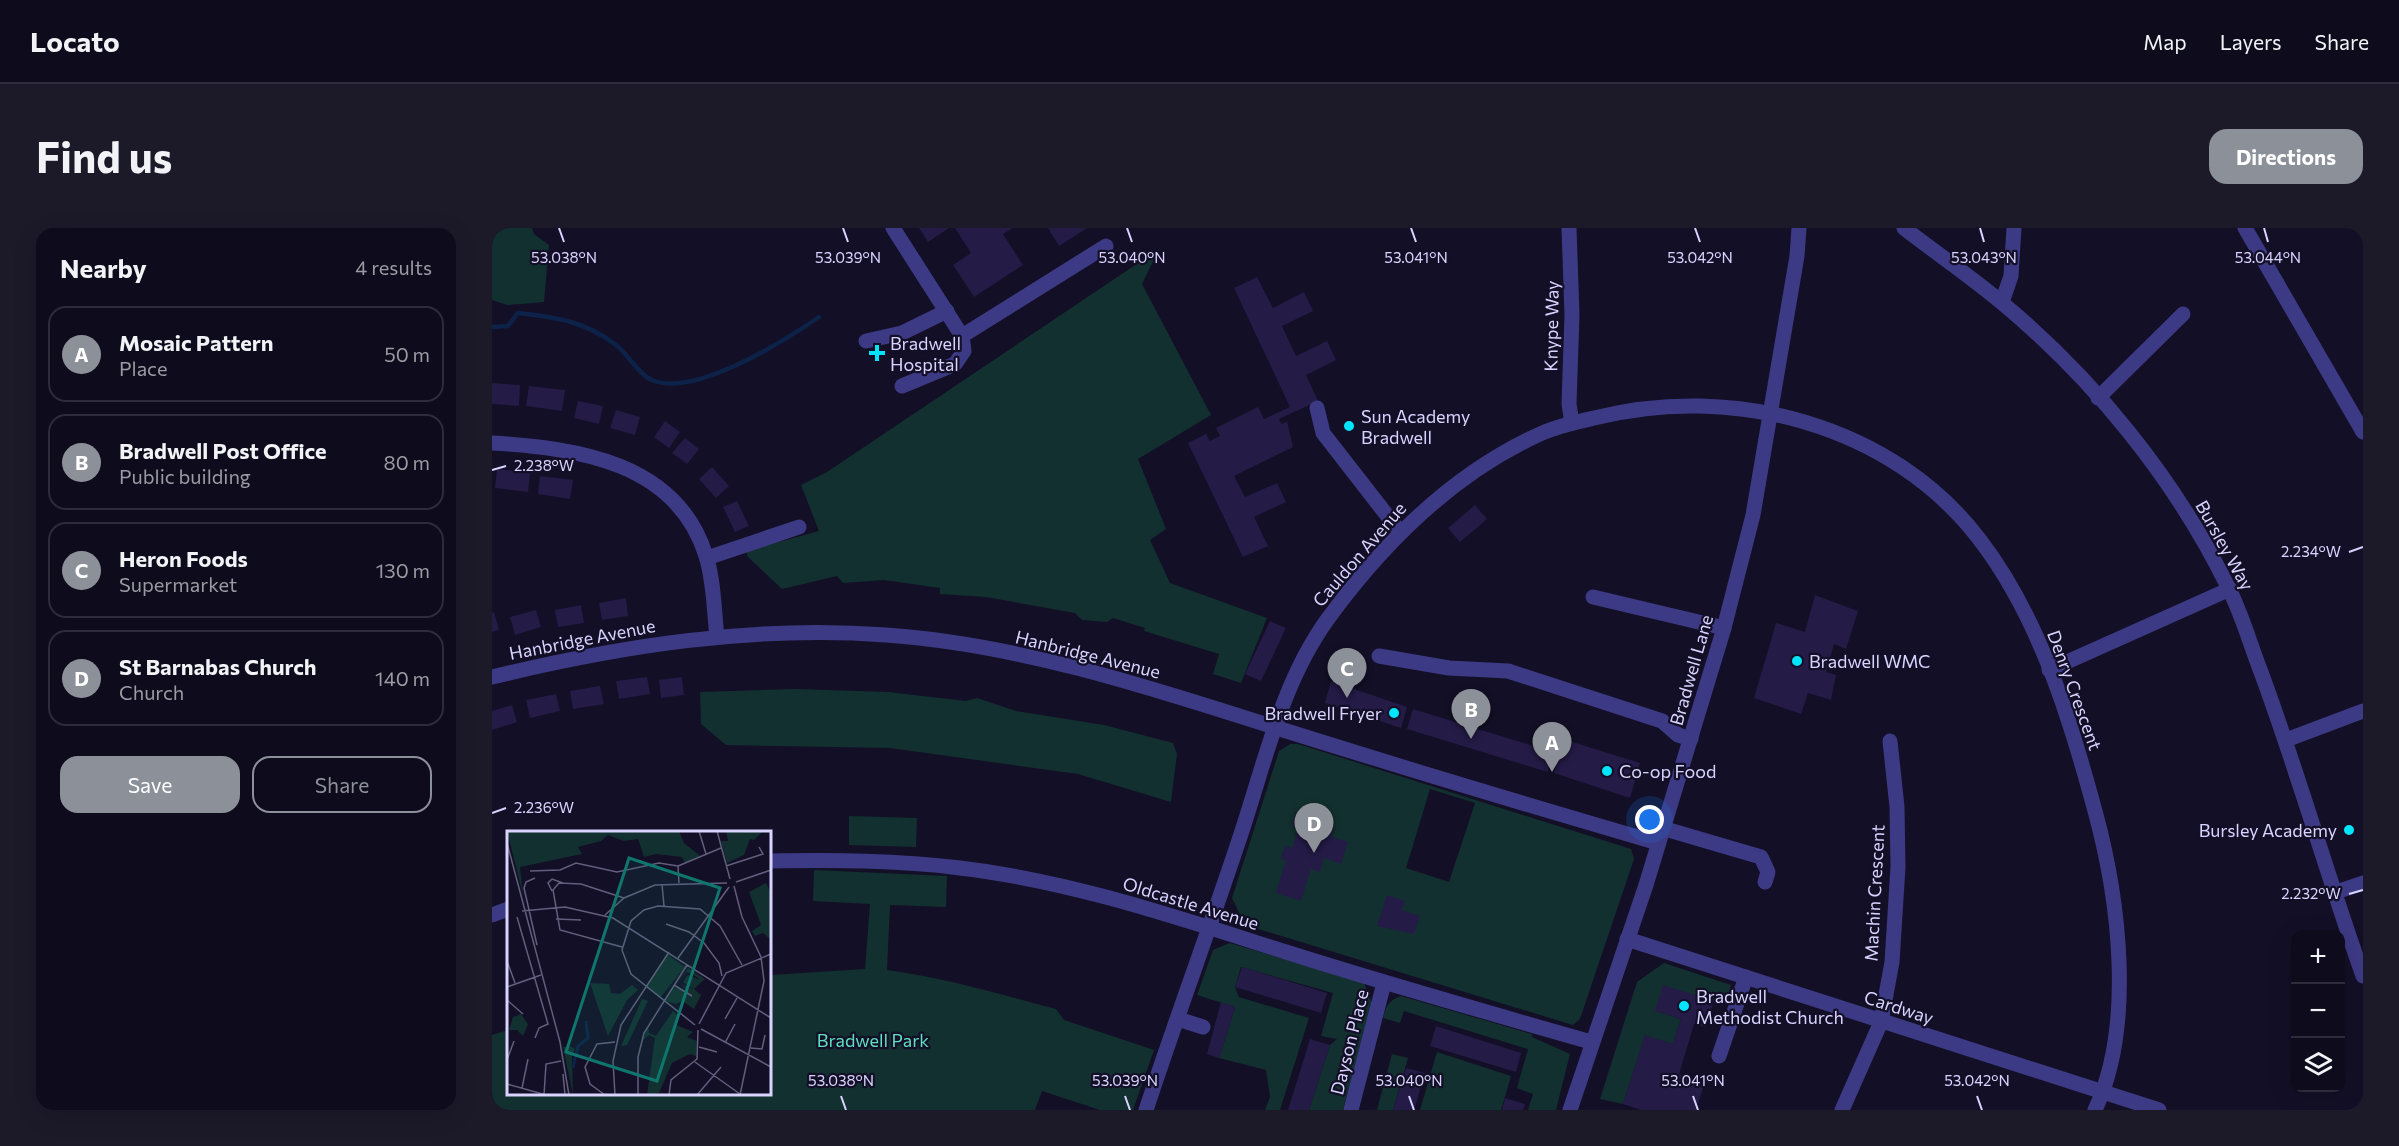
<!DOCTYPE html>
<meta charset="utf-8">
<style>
:root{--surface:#0e0b1c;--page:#1c1929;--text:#f1f3f6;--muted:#9b9ba3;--line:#2e2b3b;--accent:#8c9099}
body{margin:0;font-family:Commissioner,sans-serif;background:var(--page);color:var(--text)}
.controls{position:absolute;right:18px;bottom:18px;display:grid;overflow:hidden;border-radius:12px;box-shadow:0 6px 24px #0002}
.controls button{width:54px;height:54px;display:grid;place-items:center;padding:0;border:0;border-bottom:2px solid var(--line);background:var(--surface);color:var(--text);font:30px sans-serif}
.you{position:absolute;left:1158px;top:592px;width:21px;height:21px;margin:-15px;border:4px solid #fff;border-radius:50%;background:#1a73e8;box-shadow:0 0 0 9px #1a73e833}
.badge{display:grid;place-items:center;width:39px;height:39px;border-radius:50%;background:var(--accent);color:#fff;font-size:20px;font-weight:700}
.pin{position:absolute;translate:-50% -50px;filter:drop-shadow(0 2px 3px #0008)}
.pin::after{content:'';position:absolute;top:32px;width:21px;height:18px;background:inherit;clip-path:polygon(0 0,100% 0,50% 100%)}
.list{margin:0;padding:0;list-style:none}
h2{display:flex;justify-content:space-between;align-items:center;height:78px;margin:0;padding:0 24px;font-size:26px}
h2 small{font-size:20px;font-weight:400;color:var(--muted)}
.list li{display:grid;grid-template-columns:39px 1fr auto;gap:18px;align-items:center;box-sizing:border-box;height:96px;margin:0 12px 12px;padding:0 12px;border:2px solid var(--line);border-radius:18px}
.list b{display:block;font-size:22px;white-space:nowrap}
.list p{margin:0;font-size:20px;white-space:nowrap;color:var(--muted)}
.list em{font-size:20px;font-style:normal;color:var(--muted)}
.actions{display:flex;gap:12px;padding:18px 24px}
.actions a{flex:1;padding:14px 0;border:2px solid var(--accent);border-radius:18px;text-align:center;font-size:21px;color:var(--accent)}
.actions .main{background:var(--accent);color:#fff}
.icon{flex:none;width:33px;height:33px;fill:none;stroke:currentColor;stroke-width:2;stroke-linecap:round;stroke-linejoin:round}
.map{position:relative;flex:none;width:1871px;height:882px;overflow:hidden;border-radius:18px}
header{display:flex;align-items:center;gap:36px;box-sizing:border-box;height:84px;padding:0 30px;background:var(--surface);border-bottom:2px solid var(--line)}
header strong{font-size:28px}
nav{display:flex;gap:33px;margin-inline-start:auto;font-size:21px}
.intro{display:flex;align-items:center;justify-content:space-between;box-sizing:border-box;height:144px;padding:0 36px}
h1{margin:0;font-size:42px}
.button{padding:15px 27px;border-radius:18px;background:var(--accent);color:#fff;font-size:21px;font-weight:700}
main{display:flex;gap:36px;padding:0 36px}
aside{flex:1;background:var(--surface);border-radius:18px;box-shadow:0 6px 24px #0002}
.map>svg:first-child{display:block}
.green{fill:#12302f;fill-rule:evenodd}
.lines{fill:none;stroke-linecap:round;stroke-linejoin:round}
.stream{stroke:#0c2248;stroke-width:4.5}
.building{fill:#241b47}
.minor{stroke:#3d3a85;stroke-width:15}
.ticks{fill:none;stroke:#d9d4ff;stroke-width:2}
.poi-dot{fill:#00e5ff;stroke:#130f26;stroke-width:2}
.labels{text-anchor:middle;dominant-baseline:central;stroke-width:4.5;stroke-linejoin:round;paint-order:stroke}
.street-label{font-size:18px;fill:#d9d4ff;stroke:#130f26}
.poi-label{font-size:18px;fill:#d9d4ff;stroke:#130f26;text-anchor:start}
.park-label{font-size:18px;fill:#5fe0c0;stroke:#130f26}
.inset-river{fill:none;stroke:#0c2248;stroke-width:3}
.inset-road{fill:none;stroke:#625e7d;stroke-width:1.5}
.view{fill:#0f766e;fill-opacity:0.15;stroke:#0f766e;stroke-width:3}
.inset-edge{fill:none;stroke:#d9d4ff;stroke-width:3}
.ticks-label{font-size:15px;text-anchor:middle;fill:#d9d4ff;stroke:#130f26;stroke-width:4.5;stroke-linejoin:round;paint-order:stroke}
</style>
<header>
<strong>Locato</strong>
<nav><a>Map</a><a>Layers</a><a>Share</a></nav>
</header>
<div class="intro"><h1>Find us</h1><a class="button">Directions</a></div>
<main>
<aside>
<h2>Nearby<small>4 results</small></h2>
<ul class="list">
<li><span class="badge">A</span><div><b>Mosaic Pattern</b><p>Place</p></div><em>50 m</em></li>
<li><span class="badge">B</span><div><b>Bradwell Post Office</b><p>Public building</p></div><em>80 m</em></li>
<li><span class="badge">C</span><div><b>Heron Foods</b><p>Supermarket</p></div><em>130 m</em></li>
<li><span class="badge">D</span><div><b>St Barnabas Church</b><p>Church</p></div><em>140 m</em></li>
</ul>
<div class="actions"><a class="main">Save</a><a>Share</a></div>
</aside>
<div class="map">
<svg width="1871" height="882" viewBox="0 0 1871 882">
<rect width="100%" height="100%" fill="#130f26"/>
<!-- green -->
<g class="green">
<polygon points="0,0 40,0 42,6 57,17 52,74 15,77 0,72"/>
<polygon points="667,21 650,56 719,187 646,231 674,301 658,312 678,355 775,390 749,455 721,446 727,426 652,403 653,400 621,390 615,394 590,392 583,385 494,369 448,366 448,360 392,352 351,355 345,348 290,361 256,329 254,323 327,303 309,257 335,244"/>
<polygon points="303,461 396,464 474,473 485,470 524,483 612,497 681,515 685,526 679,574 586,546 398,520 234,517 209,496 208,464"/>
<path d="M798,516H806L1139,621L1142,631L1088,791L1081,797L753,697L740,670L787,523ZM938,561L983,575L957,654L914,640Z"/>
<polygon points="357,588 425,590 424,619 357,617"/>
<path d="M322,642L455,648L454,679L398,677L395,742C453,750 508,766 564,781L572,792L662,822L641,882H608L550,863L543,882H0V807L16,802V866H278V747L373,741L378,676L321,673Z"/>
<polygon points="738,715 872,755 880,775 851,882 817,882 838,817 845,811 829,808 841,765 749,739 743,759 747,769 817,790 788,882 773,882 778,869 774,842 727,830 743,779 705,767 721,722"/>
<polygon points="1172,735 1239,757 1237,767 1222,773 1164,783 1189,791 1181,816 1153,808 1131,876 1108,871 1145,754"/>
<path d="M909,768L1040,806V809L1078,826L1064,882H1036L1041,866L1025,860L1036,821L912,783L908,795L891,790C894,778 897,772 909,768Z"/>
<polygon points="945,824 1019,848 1009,882 928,882"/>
<polygon points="900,826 916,830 901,882 885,882"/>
</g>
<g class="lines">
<!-- stream -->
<path class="stream" d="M0,99L16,98L26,85C65,90 91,92 124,117C136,126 146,146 160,152C202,170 292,113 327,89"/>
</g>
<!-- building -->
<g class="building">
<polygon points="427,0 457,0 436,14"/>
<polygon points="463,0 521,0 511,6 531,37 482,69 461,37 479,25"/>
<polygon points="556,0 595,0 567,18"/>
<polygon points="765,49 781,80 812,64 821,83 790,98 804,128 835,113 844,132 814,147 826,173 787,191 790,196 795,193 801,219 742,248 753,269 785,255 794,274 762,289 776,318 751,329 696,215 714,206 718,213 728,208 724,200 766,179 772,191 798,179 742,60"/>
<polygon points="0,155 28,157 27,178 0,176"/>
<polygon points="37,158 73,162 70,183 34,178"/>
<polygon points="86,173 111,178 107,196 82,190"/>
<polygon points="124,182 148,189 143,207 118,200"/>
<polygon points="173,193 188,204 177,220 162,209"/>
<polygon points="193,210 207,221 195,236 180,225"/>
<polygon points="220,239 237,258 224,270 207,251"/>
<polygon points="5,241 38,245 36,264 3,260"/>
<polygon points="48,248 81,252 78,271 46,266"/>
<polygon points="245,273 257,298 243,304 231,279"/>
<polygon points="983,277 995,291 968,314 956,300"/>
<polygon points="1323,367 1366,383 1354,421 1342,416 1334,444 1344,447 1339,472 1316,465 1309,486 1262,470 1284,395 1313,404"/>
<polygon points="134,370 136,388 110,392 107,375"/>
<polygon points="89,377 92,395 66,399 63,382"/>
<polygon points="44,382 49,399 23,407 18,389"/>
<polygon points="2,384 7,402 0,404 0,385"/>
<polygon points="778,393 794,400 769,453 753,446"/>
<polygon points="155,449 158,466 127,471 124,453"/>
<polygon points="190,449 192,467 169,470 167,452"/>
<polygon points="839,453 915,479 909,500 833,475"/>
<polygon points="108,458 112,476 81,481 78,463"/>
<polygon points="64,466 68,483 38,490 34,472"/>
<polygon points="20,477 25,494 0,502 0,483"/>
<polygon points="921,481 1061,524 1056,544 915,501"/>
<polygon points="1071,511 1148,535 1138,570 1062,545"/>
<polygon points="804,584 843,597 839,609 856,614 849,636 832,630 828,644 819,641 809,673 784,665 794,632 789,631 793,618 800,620 807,599 800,597"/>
<polygon points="895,667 913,673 910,682 928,688 922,706 885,698"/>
<polygon points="750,739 835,765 829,785 743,759"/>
<polygon points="1171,757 1222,773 1213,799 1202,796 1187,846 1213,854 1204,882 1149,882 1131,876 1153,807 1181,816 1189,791 1163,783"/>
<polygon points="729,774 743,779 727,830 715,826"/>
<polygon points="944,798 1029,825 1024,844 938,818"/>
<polygon points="818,811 838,817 817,882 796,882"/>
<polygon points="914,840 933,845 922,882 901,882"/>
<polygon points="1013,870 1033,876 1031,882 1010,882"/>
</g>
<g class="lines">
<!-- minor -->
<g class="minor">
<polyline points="401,0 470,108 472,123 463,136 410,158"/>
<polyline points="1077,0 1080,87 1077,176 1080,195"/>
<path d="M1412,0C1444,25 1478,48 1509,74C1602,151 1683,251 1736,359C1750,386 1758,416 1769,444C1806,544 1835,647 1871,748"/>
<polyline points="1753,0 1871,204"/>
<polyline points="1510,74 1519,48 1522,0"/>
<polyline points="470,108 614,18"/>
<polyline points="374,113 410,105 455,83"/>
<polyline points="1606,170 1691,86"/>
<polyline points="825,180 831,205 908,304"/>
<path d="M0,215C85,220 185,234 214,328C222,353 222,383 225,409"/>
<polyline points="215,330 307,299"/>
<polyline points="1101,369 1232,400"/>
<polyline points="887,428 957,440 1016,443 1170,493 1186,507 1199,511"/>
<polyline points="1557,442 1738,361"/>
<path d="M0,449C128,418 261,397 394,407C526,416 660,460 785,500C912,540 1039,578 1166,615"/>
<polyline points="1794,512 1871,483"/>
<polyline points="1170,600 1269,629 1276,644 1273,654"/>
<path d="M278,633C341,632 405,632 468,640C579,653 687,690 794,724C895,756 997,785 1099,814"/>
<polyline points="1841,665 1871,655"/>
<polyline points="0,687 16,681"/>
<polyline points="1135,711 1667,882"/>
<polyline points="686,791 711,799"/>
<polyline points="1227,828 1254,749"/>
<path d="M654,882C684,791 717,702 747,612C772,538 789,456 835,392C891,315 960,246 1048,206C1065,198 1084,194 1102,190C1240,155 1400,196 1488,312C1547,389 1578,490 1603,583C1627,671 1643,797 1603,882"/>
<polyline points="859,882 892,755"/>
<polyline points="1078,882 1154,657 1232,400 1261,287 1305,28 1307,0"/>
<polyline points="1350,882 1389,794 1400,734 1406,639 1405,579 1398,513"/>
</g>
</g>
<!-- ticks -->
<path class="ticks" d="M67,0L72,14M351,0L356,14M635,0L640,14M919,0L924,14M1203,0L1208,14M1488,0L1492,14M1772,0L1776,14M0,242L14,238M1857,324L1871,319M0,585L14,580M1857,666L1871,662M349,868L354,882M633,868L638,882M917,868L922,882M1201,868L1206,882M1485,868L1490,882"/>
<!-- markers -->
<g class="poi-dot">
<path d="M382 116h6v6h6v6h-6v6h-6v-6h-6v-6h6z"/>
<circle cx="857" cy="198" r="6"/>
<circle cx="1305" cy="433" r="6"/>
<circle cx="902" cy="485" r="6"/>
<circle cx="1115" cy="543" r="6"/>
<circle cx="1857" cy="602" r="6"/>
<circle cx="1192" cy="778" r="6"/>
</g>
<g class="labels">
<!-- street labels -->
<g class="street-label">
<text transform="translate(1059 98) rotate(-89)">Knype Way</text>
<text transform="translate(1733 317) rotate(61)">Bursley Way</text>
<text transform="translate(867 326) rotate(-49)">Cauldon Avenue</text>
<text transform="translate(90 411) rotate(-11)">Hanbridge Avenue</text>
<text transform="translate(596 426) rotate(14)">Hanbridge Avenue</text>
<text transform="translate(1199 442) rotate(-74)">Bradwell Lane</text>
<text transform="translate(1583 462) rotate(70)">Denry Crescent</text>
<text transform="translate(1382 665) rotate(-87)">Machin Crescent</text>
<text transform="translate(699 675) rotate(17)">Oldcastle Avenue</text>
<text transform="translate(1407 779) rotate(18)">Cardway</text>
<text transform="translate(857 814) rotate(-76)">Dayson Place</text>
</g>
<!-- poi labels -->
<g class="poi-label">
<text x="398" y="115">Bradwell<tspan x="398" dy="21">Hospital</tspan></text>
<text x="869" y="188">Sun Academy<tspan x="869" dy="21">Bradwell</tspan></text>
<text x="1317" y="433">Bradwell WMC</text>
<text x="890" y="485" text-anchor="end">Bradwell Fryer</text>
<text x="1127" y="543">Co-op Food</text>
<text x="1845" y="602" text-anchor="end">Bursley Academy</text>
<text x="1204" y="768">Bradwell<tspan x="1204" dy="21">Methodist Church</tspan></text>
</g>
<!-- park labels -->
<g class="park-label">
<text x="381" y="812">Bradwell Park</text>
</g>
</g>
<!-- overview -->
<g transform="translate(15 603)">
<rect width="264" height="264" fill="#130f26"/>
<path d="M0,0H172L177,12L193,25L178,32L175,26L149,23L137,26L131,8L117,10L101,4L94,10L71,16L75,23L13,36L16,64ZM219,0H256L247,9L243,8L237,24L220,32L214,10H221ZM259,52L264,62V109L256,102L248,105L245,100L254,94L242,61ZM161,124L178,136L153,167L139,156ZM181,137L198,148L187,158L194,164L187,178L175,170L169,173L158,170L167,156L181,162L175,154L186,158L176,151L181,144L193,149L184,142L179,141L169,154ZM83,152L102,153L104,162L113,163L125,154L131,159L120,169L101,205ZM135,168L141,170L120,214L114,215ZM166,180L172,185L167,193L186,201L180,206L190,210L189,225L183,223L165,232L152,262L140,264L148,207L142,204L136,209L141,195L142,202L149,205ZM14,183L21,193L16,205L10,199H2L6,186ZM63,215L68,218L65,225L66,264L56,216Z" fill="#12302f"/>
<path class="inset-river" d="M66,237L71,215L81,207L79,190"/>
<path class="inset-road" d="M192,0L199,23M210,0L223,48M0,12L53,211L62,264M219,35L256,23L252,16M23,40L53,39L69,32L110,41L152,32L171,35M28,47L19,51L17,57L30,114M229,51L264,39M172,52L171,35L214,17M155,53L157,75M227,55L235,86L254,126L257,150L233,264M45,60L41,52L45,48L56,52M15,80L58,76L106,87L264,187M98,84L117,67L148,54L220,52M10,86L41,193L32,197L28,207M49,88L74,89M159,93L182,101L197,112L212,132L215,145M115,116L53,99L46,59L52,52L74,53L117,67M171,127L222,56M0,130L8,152M167,154L185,165M0,156L34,144M0,169L16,183M218,188L230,167M192,193L219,142L264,123M188,194L124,143L115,119L124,90L137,79L151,75L193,78L213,95L235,134M194,198L264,236M218,212L228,193M192,216L210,221M244,217L255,218L258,204M0,229L7,210M188,231L233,263M56,243L58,264M0,253L39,264M15,257L21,228M37,264L39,233L54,230M98,264L83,253L78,236L90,213L108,211M108,264L106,230L114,194L162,121M131,264V226L137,202L180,134M162,264L164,249L190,228L191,199M190,264L214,236"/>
<path class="view" d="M122,27L213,57L150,250L59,221Z"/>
<rect width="264" height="264" class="inset-edge"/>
</g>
<g class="ticks-label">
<text x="1776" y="35">53.044°N</text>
<text x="72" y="35">53.038°N</text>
<text x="356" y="35">53.039°N</text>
<text x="640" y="35">53.040°N</text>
<text x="924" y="35">53.041°N</text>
<text x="1208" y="35">53.042°N</text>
<text x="1492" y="35">53.043°N</text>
<text x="52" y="243">2.238°W</text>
<text x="1819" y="329">2.234°W</text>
<text x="52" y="585">2.236°W</text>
<text x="1819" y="671">2.232°W</text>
<text x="349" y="858">53.038°N</text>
<text x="633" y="858">53.039°N</text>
<text x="917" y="858">53.040°N</text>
<text x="1201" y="858">53.041°N</text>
<text x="1485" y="858">53.042°N</text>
</g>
</svg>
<div class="controls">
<button>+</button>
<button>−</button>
<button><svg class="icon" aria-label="layers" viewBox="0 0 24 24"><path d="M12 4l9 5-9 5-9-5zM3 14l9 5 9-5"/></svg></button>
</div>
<div class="you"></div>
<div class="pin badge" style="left:1060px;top:544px">A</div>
<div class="pin badge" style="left:979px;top:511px">B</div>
<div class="pin badge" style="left:855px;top:470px">C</div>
<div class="pin badge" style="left:822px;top:625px">D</div>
</div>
</main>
